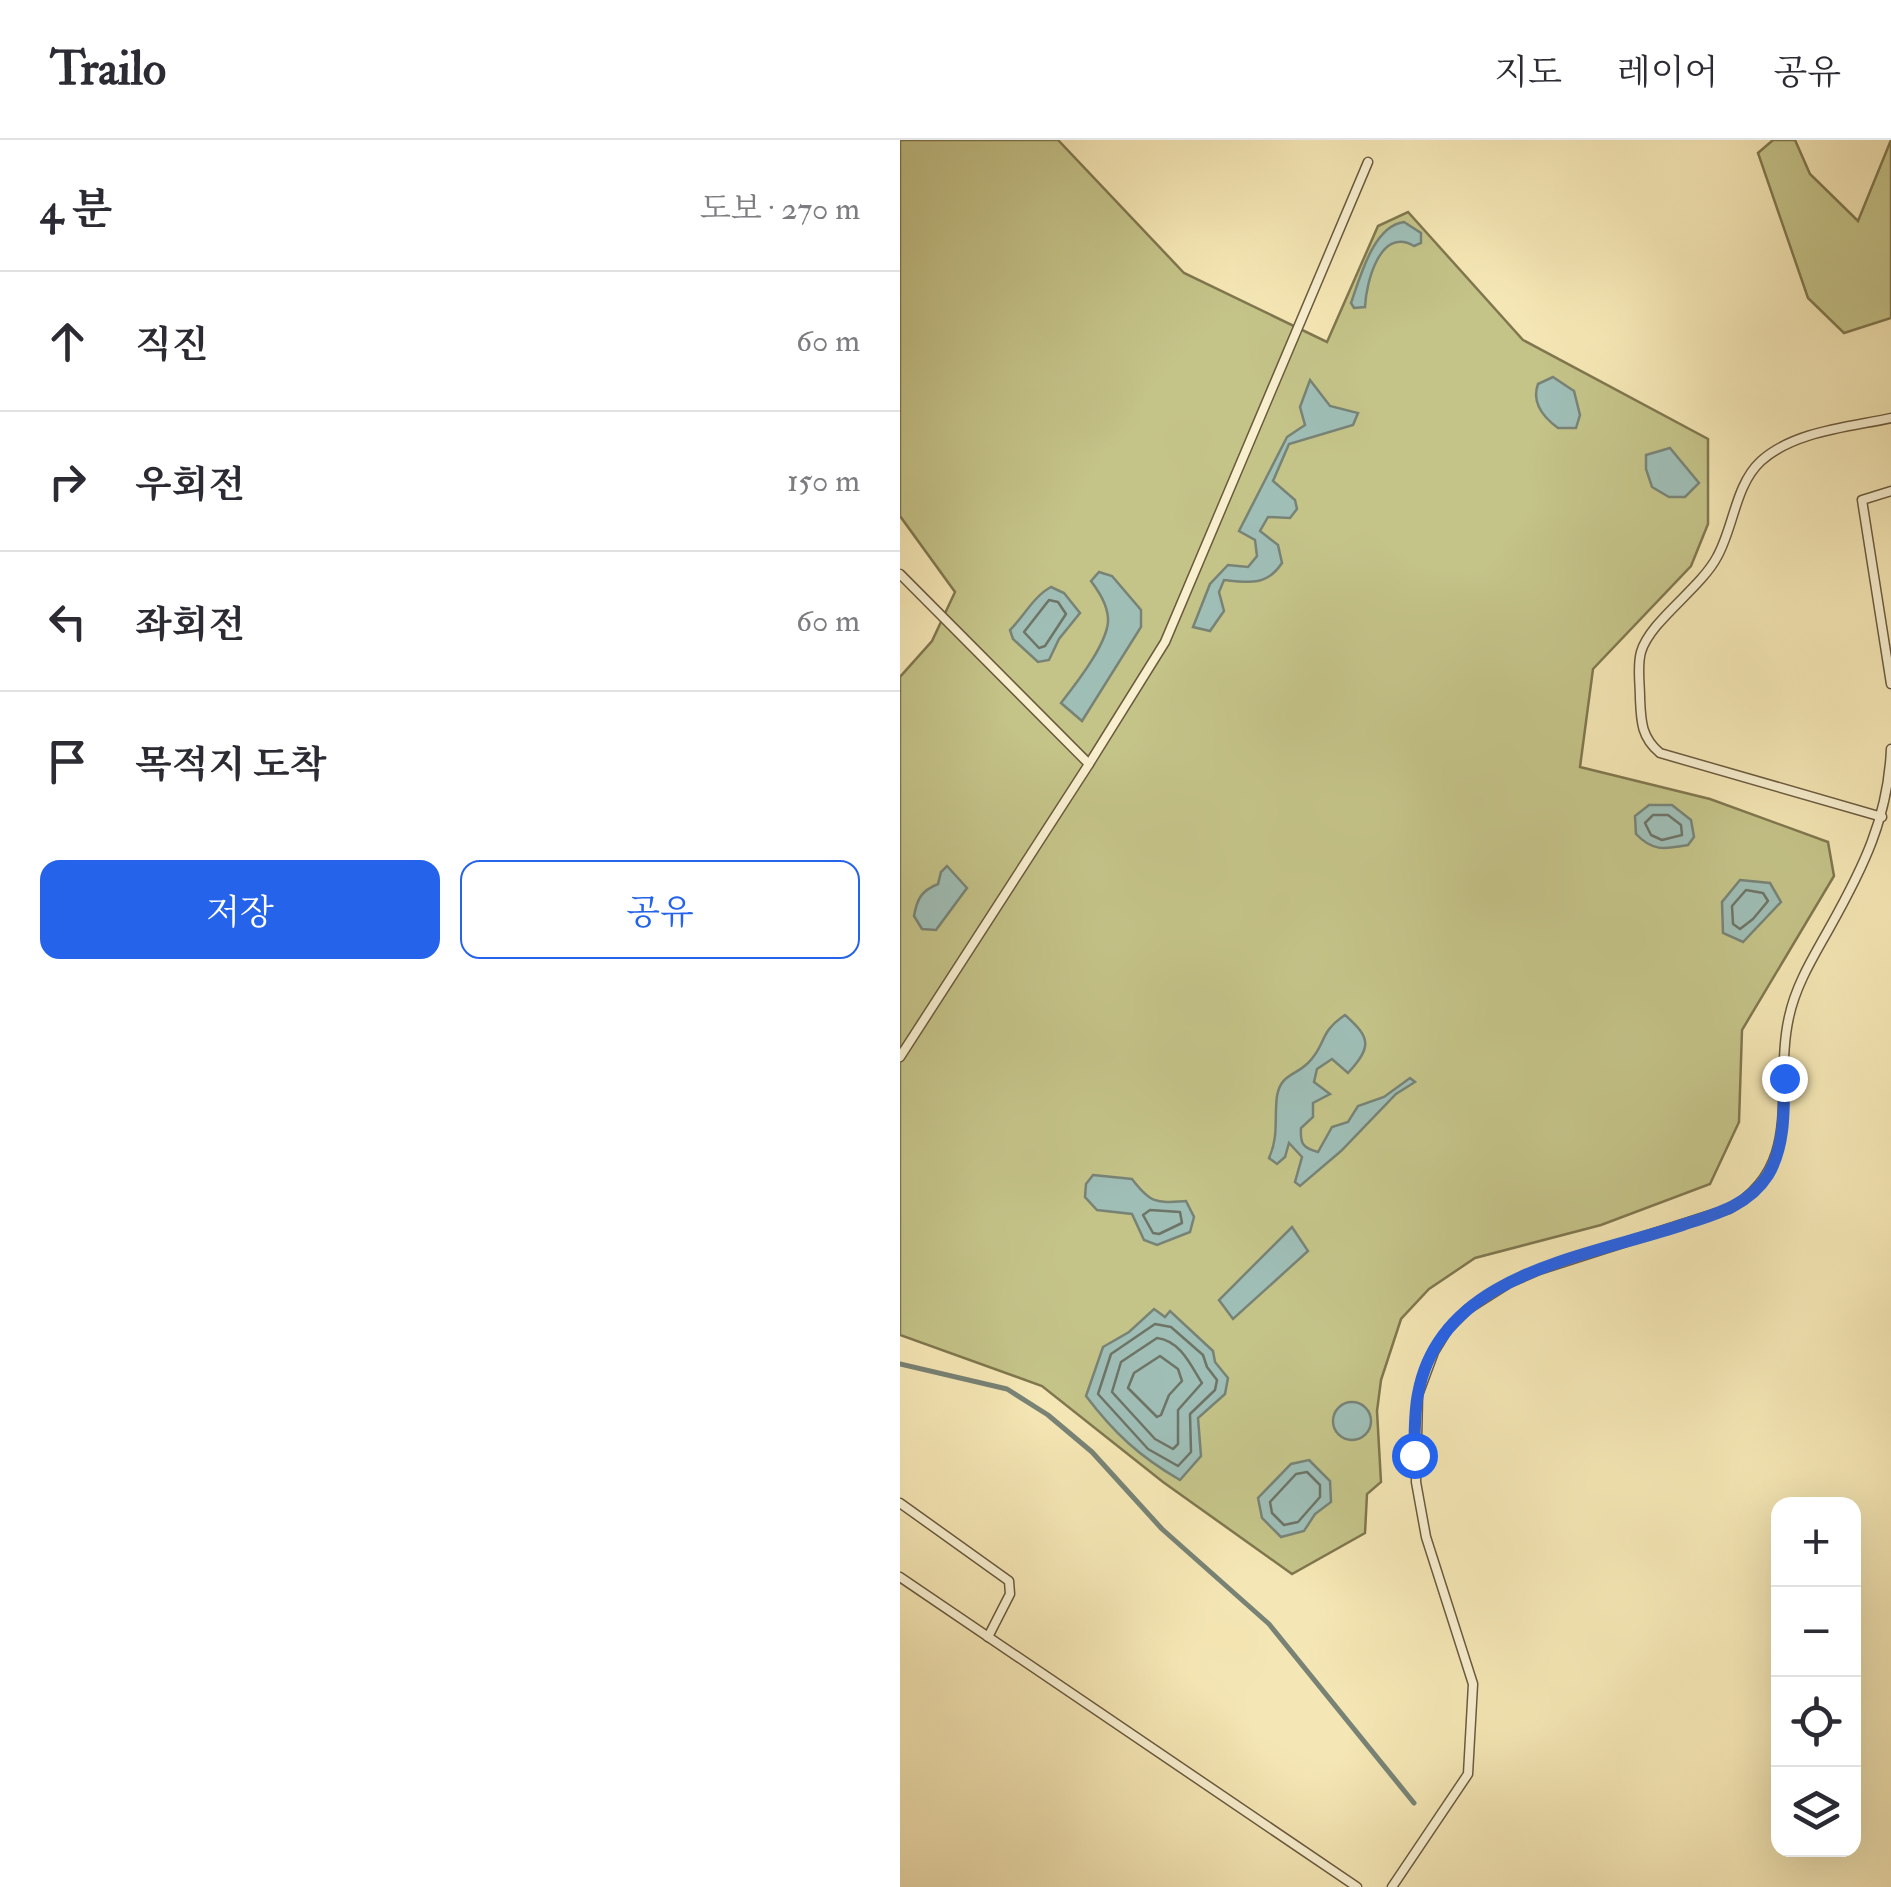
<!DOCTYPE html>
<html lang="ko">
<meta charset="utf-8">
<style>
:root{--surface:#fff;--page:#f7f7f7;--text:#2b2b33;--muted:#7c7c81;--line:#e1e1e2;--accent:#2563eb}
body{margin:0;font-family:"IM FELL Double Pica","Noto Serif KR",serif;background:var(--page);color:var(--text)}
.controls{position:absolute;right:30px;bottom:30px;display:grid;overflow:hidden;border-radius:20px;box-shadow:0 10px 40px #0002}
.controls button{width:90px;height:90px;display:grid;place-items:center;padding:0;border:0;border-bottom:2px solid var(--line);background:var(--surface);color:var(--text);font:50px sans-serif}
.stop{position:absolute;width:30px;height:30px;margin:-22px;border:8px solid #2563eb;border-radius:50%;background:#fff}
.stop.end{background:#2563eb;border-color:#fff;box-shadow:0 2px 10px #0008}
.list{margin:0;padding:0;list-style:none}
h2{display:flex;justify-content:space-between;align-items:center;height:130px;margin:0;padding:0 40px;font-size:42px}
h2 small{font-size:32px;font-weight:400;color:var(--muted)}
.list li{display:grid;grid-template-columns:65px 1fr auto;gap:30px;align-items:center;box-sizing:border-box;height:140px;padding:0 40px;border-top:2px solid var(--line)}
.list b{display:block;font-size:38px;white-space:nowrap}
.list em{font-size:32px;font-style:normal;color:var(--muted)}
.actions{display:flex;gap:20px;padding:30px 40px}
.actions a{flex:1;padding:22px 0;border:2px solid var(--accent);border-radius:20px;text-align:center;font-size:35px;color:var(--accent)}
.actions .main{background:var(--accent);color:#fff}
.icon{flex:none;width:55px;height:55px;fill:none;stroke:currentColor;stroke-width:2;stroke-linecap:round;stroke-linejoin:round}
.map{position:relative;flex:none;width:991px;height:1747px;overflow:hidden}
header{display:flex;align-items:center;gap:60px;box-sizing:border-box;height:140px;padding:0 50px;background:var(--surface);border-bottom:2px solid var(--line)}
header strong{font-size:48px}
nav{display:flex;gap:55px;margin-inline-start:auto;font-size:35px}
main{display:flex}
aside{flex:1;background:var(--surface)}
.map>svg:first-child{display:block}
.green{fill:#c4c388;stroke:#80774f;stroke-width:2.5}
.water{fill:#9fbeb6;stroke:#788376;stroke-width:2.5}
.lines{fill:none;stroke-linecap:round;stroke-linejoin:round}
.shore{stroke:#6e7466;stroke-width:2.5}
.stream{stroke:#788376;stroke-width:5}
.service-casing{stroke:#6b5a3e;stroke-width:11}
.service{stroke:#f8efcf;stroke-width:8}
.route{stroke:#2563eb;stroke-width:12}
</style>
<header>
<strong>Trailo</strong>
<nav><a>지도</a><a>레이어</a><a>공유</a></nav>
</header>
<main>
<aside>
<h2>4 분<small>도보 · 270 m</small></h2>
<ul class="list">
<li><svg class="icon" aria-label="ahead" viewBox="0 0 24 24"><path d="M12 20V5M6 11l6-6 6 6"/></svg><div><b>직진</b></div><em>60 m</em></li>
<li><svg class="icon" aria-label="right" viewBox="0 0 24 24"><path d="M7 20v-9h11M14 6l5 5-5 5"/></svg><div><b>우회전</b></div><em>150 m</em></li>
<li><svg class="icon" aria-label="left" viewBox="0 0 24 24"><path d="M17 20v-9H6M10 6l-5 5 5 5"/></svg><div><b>좌회전</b></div><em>60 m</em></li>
<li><svg class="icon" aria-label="arrive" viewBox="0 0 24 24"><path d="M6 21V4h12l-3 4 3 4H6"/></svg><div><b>목적지 도착</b></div></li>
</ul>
<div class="actions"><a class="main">저장</a><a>공유</a></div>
</aside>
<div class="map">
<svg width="991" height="1747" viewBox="0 0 991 1747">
<rect width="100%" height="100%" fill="#f5e7b5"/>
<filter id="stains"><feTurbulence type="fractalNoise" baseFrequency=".002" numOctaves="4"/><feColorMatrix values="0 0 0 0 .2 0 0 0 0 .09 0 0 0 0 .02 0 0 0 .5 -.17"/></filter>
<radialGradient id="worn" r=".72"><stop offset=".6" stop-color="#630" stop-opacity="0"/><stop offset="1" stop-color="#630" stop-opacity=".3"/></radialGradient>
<!-- green -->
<g class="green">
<polygon points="0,0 158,0 284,133 427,202 478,86 508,72 623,200 808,299 808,384 791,426 693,529 680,627 810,659 928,702 934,736 842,890 839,982 810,1044 701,1085 575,1118 529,1149 501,1179 481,1240 477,1271 481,1342 467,1354 465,1393 392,1434 263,1342 142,1246 0,1195 0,537 32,501 55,452 0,376"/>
<polygon points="873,0 895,0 910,34 958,81 991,0 991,178 944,193 908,158 858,13"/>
</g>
<!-- water -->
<g class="water">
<path d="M504,82L521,93V103L514,106C480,86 466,143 465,167L454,168L451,163C460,138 473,86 504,82Z"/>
<path d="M653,237L674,251L680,275L676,288H658C643,277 631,263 638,244Z"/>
<path d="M410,240L430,266L458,273L453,285L389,304L373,341L395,360L397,369L390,378L368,377L360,391L378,405L382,423C367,446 349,443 324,440L319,452L324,471L310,491L293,487L310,444L328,425L348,427L357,416L355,400L339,391L387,297L405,285L400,267Z"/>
<polygon points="770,308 799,343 785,357 769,357 752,347 746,329 746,315"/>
<path d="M199,432L212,436L241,470V487L182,581L161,563C175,545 210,501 208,478C207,464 199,452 191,441Z"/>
<path d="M151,447L164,453L180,473L159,499L149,520L138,522L113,499L110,490C124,476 134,456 151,447Z"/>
<path d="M749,665H772L791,680L794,697L788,705C765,709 753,712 736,694L735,676Z"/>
<path d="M47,726L67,748L36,790L22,789L14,776C17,759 21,751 38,744L41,732Z"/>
<polygon points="840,740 870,743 881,762 843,802 823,793 822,762"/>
<path d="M445,875C471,898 472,907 448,933L432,919L417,929L414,942L430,954L413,963V977L401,988C400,1004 403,1008 418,1012L432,987L448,982L458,966L484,957L510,938L515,942L496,954L441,1011L400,1046L395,1042L402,1017L389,1003L385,1017L377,1024L369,1018C379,996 374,979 377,956C381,934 395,936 408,923C427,904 418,893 445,875Z"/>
<path d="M193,1035L232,1039C251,1064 256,1063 286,1061L294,1077L290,1092L257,1105L244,1100L232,1074L197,1070L185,1057L186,1044Z"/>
<polygon points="392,1087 408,1111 333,1179 319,1160"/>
<path d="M254,1169L265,1177L270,1171L313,1211L315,1222L328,1238L325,1254L298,1278L301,1316L280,1340C240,1317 214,1293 186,1256L203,1207L229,1192Z"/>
<circle cx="452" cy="1281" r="19"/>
<polygon points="409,1320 430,1341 431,1362 415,1374 404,1391 381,1397 362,1378 358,1358 391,1324"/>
</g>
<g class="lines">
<!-- shore -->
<g class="shore">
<polygon points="149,460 158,462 166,474 145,506 139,508 124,492"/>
<polygon points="753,675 768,675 781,685 782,695 762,700 751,695 745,683"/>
<polygon points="846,750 863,753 868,761 853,779 840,789 833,784 832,766"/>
<polygon points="250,1070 280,1072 282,1083 259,1094 253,1093 243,1075"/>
<polygon points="255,1184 271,1187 303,1215 307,1227 317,1240 315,1250 290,1274 291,1312 278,1326 248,1309 198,1254 211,1214"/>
<path d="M257,1198C281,1201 291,1226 302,1243L278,1270V1304L273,1309L255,1299L212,1252L221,1222Z"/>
<polygon points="260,1216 278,1229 282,1241 269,1255 261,1275 257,1277 228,1248 234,1233"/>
<polygon points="407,1332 420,1345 420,1357 398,1382 384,1385 372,1373 370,1362 396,1334"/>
</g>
<!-- stream -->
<polyline class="stream" points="0,1224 107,1249 148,1275 192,1312 262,1389 369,1484 514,1663"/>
<!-- service casing -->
<g class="service-casing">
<g id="service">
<polyline points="991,351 962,360 991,544"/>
<polyline points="0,434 189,624 0,917"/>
<polyline points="189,624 265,502 468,22"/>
<path d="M982,677L760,613C741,597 741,581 740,558C740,543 737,526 741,512C750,481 800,449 817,417C834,387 835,345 861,321C894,291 950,287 991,278"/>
<polyline points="0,1363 109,1441 110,1454 88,1497"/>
<polyline points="0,1437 457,1747"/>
<path d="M492,1747L568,1634L573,1544L526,1397L516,1342L518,1255L534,1212L548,1189L568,1169L609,1143L639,1130L829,1069C906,1025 873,947 889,877C896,844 914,816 930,787C963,728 988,678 991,609"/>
</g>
</g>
<!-- service -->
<use href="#service" class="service"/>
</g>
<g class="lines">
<!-- route -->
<path class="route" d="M514,1315C515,1295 514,1274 518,1254C540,1132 689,1117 785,1084C817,1074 849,1065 868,1035C885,1007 884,970 884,938"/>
</g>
<rect width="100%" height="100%" filter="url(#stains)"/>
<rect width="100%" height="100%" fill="url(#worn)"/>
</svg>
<div class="controls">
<button>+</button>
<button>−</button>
<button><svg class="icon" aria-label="locate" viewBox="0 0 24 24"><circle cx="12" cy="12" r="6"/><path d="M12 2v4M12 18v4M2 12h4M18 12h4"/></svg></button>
<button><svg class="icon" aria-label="layers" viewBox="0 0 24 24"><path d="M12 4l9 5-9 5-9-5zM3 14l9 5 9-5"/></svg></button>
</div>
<div class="stop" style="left:514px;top:1315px"></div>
<div class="stop end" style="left:884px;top:938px"></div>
</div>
</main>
